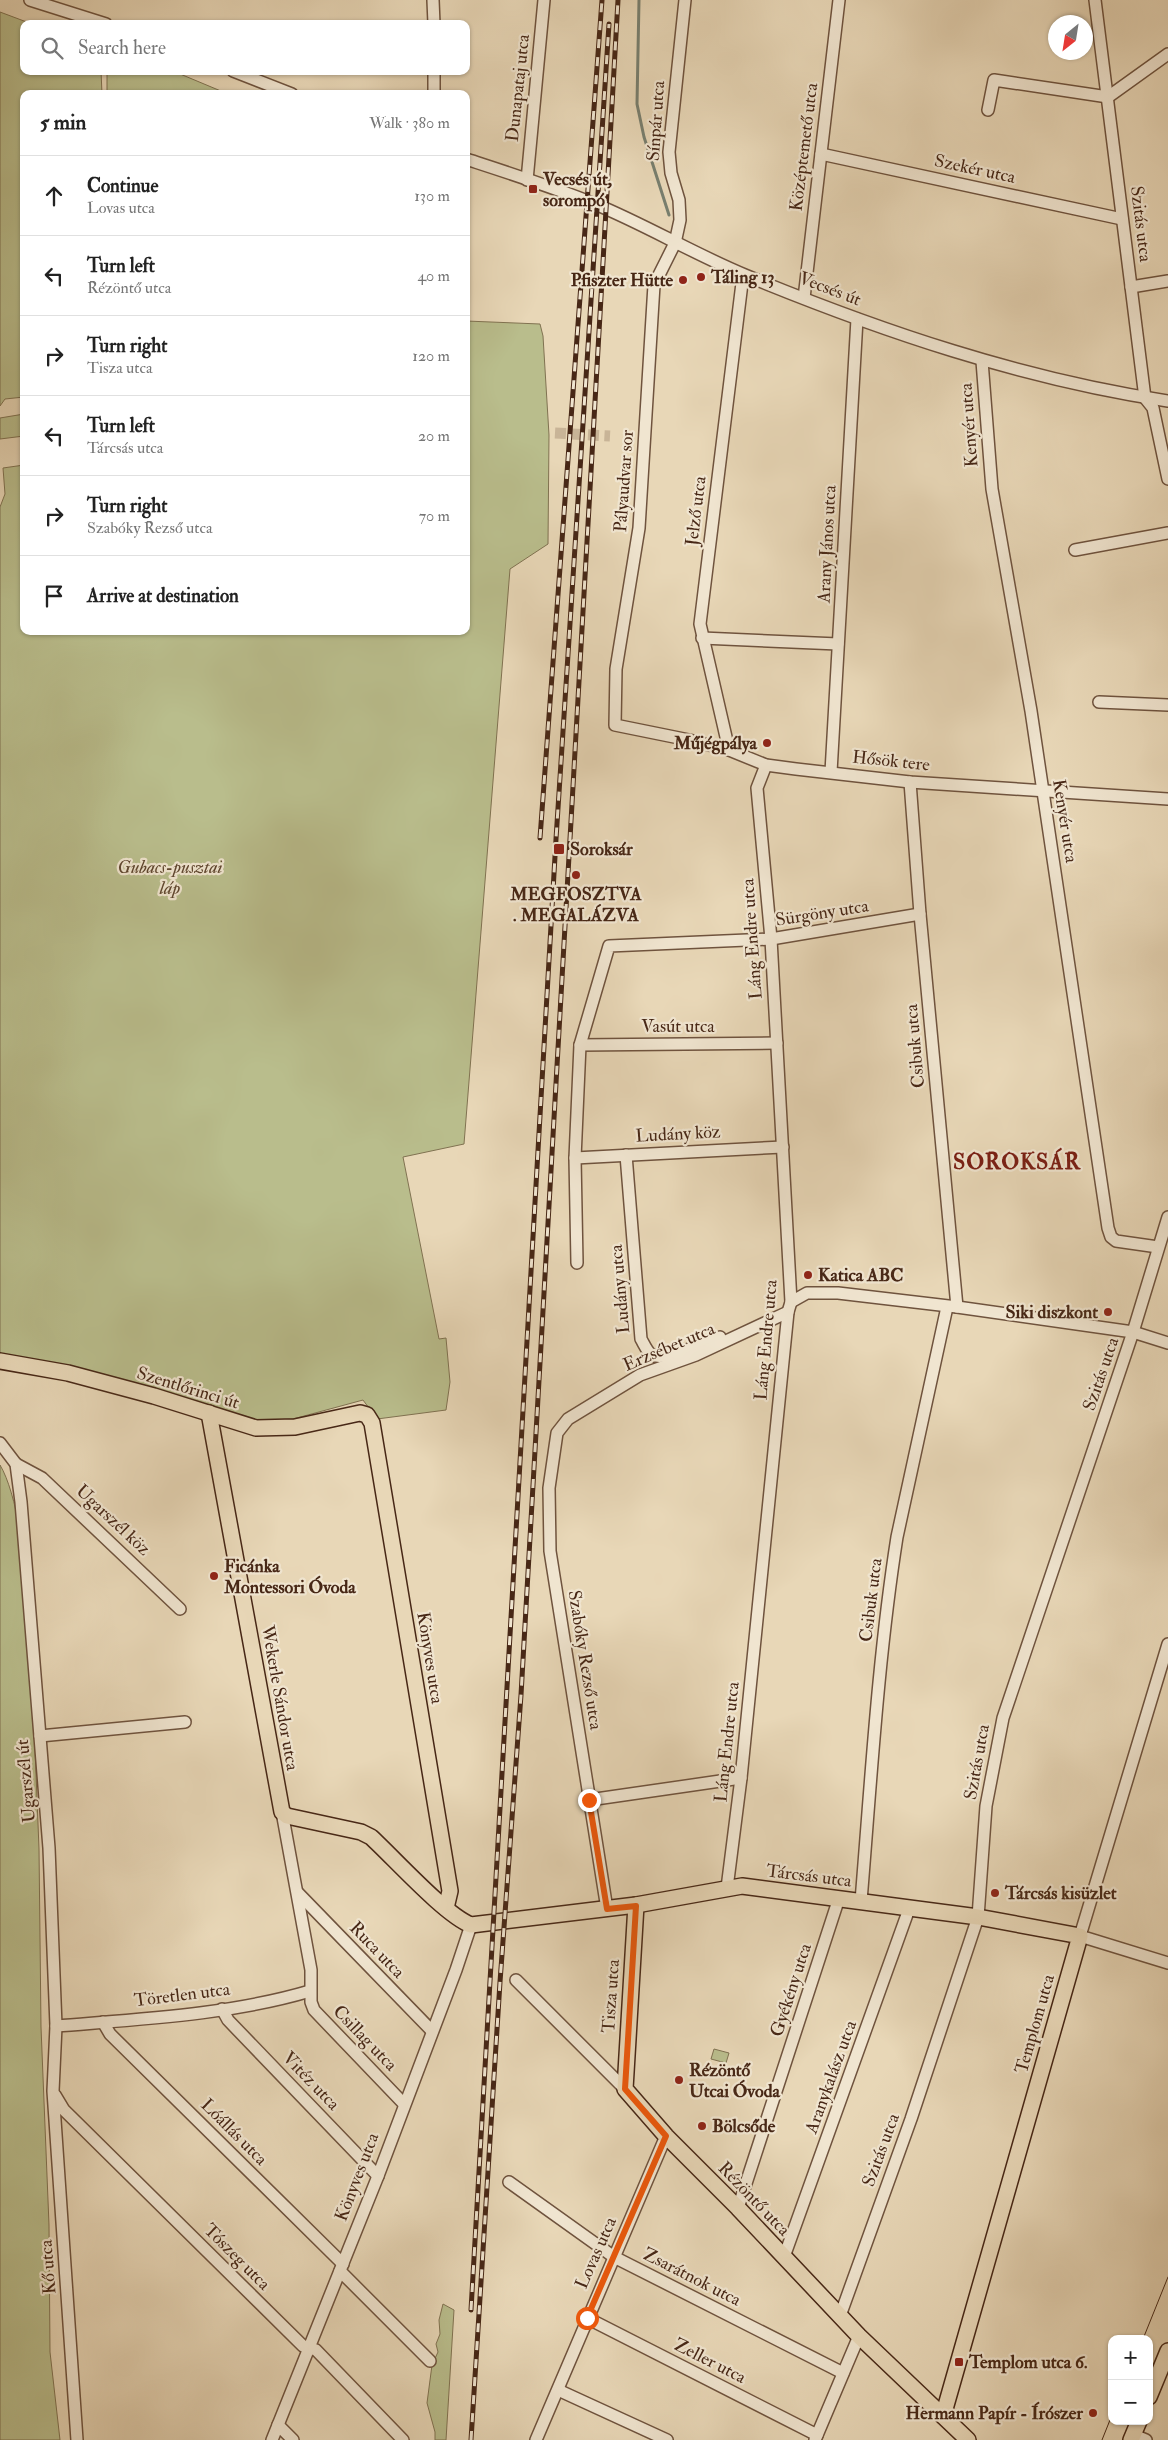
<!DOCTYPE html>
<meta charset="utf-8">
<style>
:root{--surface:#fff;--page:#f6f6f6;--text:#222;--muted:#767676;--line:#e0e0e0}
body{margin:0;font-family:"IM FELL Double Pica",serif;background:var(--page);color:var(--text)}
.controls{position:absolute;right:15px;bottom:15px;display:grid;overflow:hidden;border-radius:10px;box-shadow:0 1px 4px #0004}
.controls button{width:45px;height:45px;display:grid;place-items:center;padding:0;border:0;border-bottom:1px solid var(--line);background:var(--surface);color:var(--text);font:25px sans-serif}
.compass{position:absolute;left:1048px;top:15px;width:45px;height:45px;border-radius:50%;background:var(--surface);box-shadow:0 1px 4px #0004;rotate:210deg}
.stop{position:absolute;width:15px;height:15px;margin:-11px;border:4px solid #ea580c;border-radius:50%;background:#fff}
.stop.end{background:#ea580c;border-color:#fff;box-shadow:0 1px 5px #0008}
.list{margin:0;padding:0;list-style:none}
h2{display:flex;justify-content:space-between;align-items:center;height:65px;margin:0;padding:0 20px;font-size:21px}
h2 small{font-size:16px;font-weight:400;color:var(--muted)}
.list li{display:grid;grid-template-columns:32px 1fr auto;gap:15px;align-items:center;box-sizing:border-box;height:80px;padding:0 20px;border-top:1px solid var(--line)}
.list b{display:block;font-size:19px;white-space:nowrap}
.list p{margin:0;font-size:16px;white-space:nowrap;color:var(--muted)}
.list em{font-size:16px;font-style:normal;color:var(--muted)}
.icon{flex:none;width:28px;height:28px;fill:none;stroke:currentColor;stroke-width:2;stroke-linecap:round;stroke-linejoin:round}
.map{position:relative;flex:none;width:1168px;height:2440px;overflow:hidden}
.search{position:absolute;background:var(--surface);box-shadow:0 1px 4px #0004;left:20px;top:20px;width:450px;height:55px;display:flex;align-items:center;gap:12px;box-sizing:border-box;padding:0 18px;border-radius:10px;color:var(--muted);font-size:19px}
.panel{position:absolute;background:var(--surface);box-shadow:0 1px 4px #0004;left:20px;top:90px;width:450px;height:545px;border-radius:10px}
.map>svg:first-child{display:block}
.green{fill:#b9bd8c;stroke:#807251}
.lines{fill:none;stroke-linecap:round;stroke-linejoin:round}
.stream{stroke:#787f6f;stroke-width:3}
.minor-tunnel{stroke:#c8b497;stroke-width:11;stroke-dasharray:11 5.5;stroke-linecap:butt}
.minor-casing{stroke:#6f533e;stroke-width:14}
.major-casing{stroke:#472716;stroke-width:18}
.minor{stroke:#f0e5d0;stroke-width:11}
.major{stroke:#e8d7b7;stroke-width:15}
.tram{stroke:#472716;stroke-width:1}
.rail-casing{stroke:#472716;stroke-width:5}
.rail{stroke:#f0e5d0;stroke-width:3;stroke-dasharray:9;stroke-linecap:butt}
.route{stroke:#ea580c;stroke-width:6}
.poi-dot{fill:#8f2418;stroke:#f0e5d0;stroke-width:2}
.labels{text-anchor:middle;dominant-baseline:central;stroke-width:4.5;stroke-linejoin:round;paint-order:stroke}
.street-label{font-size:18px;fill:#472716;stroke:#f0e5d0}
.poi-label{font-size:18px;font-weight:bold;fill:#472716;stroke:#f0e5d0;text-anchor:start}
.park-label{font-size:18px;font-style:italic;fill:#5e452e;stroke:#f0e5d0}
.district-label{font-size:22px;font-weight:bold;letter-spacing:1px;fill:#7a1f14;stroke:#f0e5d0}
</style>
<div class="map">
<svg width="1168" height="2440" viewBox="0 0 1168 2440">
<rect width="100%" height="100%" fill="#e8d7b7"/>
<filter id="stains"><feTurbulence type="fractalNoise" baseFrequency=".004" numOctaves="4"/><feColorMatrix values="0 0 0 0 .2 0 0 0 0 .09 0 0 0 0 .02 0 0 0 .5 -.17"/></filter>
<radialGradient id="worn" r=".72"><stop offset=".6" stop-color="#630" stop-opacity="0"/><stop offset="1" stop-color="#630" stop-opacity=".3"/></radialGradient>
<!-- green -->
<g class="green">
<polygon points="0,12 32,24 24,24 24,71 101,71 102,94 24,94 24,397 5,399 0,406"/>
<polygon points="107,71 173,71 228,94 107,94"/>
<polygon points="466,321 540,324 543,336 549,435 548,544 510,569 464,1144 403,1157 439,1339 446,1338 450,1382 446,1410 377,1419 363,1400 293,1419 257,1421 0,1354 0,507 5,494 3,468 24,465 24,631 466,631"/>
<polygon points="24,414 24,436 0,439 0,418"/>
<path d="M0,1465C17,1493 26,1564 29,1597L39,1849L41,2027L49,2225L50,2352L60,2440H0Z"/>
<polygon points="714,2049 729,2053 726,2063 711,2059"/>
<polygon points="443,2304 454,2310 446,2440 435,2440 435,2432 427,2403 432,2365 438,2352 436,2344 440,2334 439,2320"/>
</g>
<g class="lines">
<!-- stream -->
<polyline class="stream" points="639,0 637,104 644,137 669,215"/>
<!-- minor-tunnel -->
<polyline class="minor-tunnel" points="555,433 610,436"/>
<!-- minor casing -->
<g class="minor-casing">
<g id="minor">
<polyline points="30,0 106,24"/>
<polyline points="433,0 434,24"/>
<polyline points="685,0 669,152 671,173 679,200 680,220 675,243 654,285 639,528 616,669 615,725 689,740 729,750 766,765 796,769 910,782 1168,799"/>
<polyline points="1095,0 1145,398 1153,408 1168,479"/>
<polyline points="233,71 292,94"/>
<polyline points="434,71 434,94"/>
<polyline points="988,110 994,80 1108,97 1168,54"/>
<polyline points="821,154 1122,219"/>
<path d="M466,159C509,173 553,187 595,204C646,225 694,254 745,275C881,331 1022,379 1168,401"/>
<polyline points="527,180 544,0"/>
<polyline points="1131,287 1168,281"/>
<polyline points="804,298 839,0"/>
<polyline points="982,361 992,489 1031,711 1108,1228 1111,1237 1116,1241 1158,1247"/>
<polyline points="1075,550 1168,533"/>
<polyline points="702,638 838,644"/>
<polyline points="1099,702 1168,705"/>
<polyline points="729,750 700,624 743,275"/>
<polyline points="831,772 857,319"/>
<polyline points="910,782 920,914 957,1307"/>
<polyline points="580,1045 777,1043"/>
<path d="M626,1155L641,1339C644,1344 647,1352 652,1355C665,1362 706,1342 720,1337"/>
<polyline points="575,1158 783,1147"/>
<polyline points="577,1263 575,1158 580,1045 609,946 771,939 920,914"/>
<polyline points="791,1302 807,1293 838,1293 957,1307 1133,1332 1168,1343"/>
<polyline points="0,1443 16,1464 21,1502 49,1848 56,2026 53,2091 77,2440"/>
<polyline points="16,1464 42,1478 180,1609"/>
<polyline points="1168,1644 1080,1936 1168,1963"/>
<polyline points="40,1736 185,1722"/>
<polyline points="589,1800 741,1778"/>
<polyline points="282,1812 311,1970 311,2002 314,2010 404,2104"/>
<polyline points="727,1888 741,1778 788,1312 791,1302 771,939 757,788 766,765"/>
<polyline points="298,1893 432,2031"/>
<path d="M861,1901C871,1780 878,1658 897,1537L947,1307"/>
<polyline points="607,1909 550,1551 549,1488 557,1433 568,1419 640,1375 696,1355 788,1312"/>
<polyline points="516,1980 625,2089"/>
<polyline points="222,2009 228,2020 378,2176"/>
<polyline points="103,2022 110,2034 343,2264"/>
<path d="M56,2026C140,2019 229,2015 310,1991"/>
<polyline points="55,2095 64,2110 303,2346 316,2350 403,2440"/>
<polyline points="509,2182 614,2257 843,2373"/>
<polyline points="738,2208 839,1898"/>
<polyline points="784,2257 909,1909"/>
<polyline points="340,2271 430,2361"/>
<polyline points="840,2316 911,2119 978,1917 986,1806 1003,1718 1133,1332 1168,1217"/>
<polyline points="587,2318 817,2435"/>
<polyline points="558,2390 667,2440"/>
<polyline points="278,2425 293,2440"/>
<polyline points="1134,2435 1146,2440"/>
<polyline points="272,2440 378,2176 456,1970 471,1925"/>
<polyline points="536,2440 666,2136"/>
<polyline points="815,2440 859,2336"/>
</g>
</g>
<!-- major casing -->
<g class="major-casing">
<g id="major">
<polyline points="0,1361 68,1373 154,1396 256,1428 295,1427 360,1413 367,1415 372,1423 450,1891 446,1908"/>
<path d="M209,1413L282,1812L287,1816L361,1832L371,1837C394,1858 445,1915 471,1925L636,1905L742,1886L978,1917L1080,1936L943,2416"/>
<polyline points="636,1905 625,2089 666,2136 738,2208 859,2336 968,2440"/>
<polyline points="1149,2397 1168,2351"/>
<polyline points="1131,2440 1139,2421"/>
</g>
</g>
<!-- minor -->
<use href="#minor" class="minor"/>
<!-- major -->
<use href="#major" class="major"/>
<!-- tram -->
<g class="tram">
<polyline points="1143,2339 1168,2277"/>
<polyline points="1102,2440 1112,2415"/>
</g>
<!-- rail casing -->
<g class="rail-casing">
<g id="rail">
<polyline points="540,838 602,0"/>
<polyline points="471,2310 556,839 609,24"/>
<polyline points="471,2440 500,1982 521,1695 618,0"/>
</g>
</g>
<!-- rail -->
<use href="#rail" class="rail"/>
</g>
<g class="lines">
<!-- route -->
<polyline class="route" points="587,2318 666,2136 625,2089 636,1906 607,1909 589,1800"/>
</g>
<!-- markers -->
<g class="poi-dot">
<rect x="528" y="184" width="10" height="10" rx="2.5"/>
<circle cx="701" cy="277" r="5"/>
<circle cx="683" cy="280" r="5"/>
<circle cx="767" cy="743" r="5"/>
<rect x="553" y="843" width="12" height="12" rx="2.5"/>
<circle cx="576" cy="875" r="5"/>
<circle cx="808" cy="1275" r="5"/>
<circle cx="1108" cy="1312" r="5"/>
<circle cx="214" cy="1576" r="5"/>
<circle cx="995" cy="1893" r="5"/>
<circle cx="679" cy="2080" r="5"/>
<circle cx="702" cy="2126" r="5"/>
<rect x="954" y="2357" width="10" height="10" rx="2.5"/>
<circle cx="1093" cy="2413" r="5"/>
</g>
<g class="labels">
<!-- street labels -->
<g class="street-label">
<text transform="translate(518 88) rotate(-84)">Dunapataj utca</text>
<text transform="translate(656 121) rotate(-86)">Sínpár utca</text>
<text transform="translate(804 147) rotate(-83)">Középtemető utca</text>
<text transform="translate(975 169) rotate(12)">Szekér utca</text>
<text transform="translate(1141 224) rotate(83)">Szitás utca</text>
<text transform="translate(830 289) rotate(21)">Vecsés út</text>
<text transform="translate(969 425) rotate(-94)">Kenyér utca</text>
<text transform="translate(624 481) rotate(-86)">Pályaudvar sor</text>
<text transform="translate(696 511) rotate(-83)">Jelző utca</text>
<text transform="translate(827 544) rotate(-87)">Arany János utca</text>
<text transform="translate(891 761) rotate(6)">Hősök tere</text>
<text transform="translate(1065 821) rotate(81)">Kenyér utca</text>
<text transform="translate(822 913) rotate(-9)">Sürgöny utca</text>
<text transform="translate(752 939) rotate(-94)">Láng Endre utca</text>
<text x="678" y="1026">Vasút utca</text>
<text transform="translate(915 1046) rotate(-95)">Csibuk utca</text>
<text transform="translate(678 1134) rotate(-3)">Ludány köz</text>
<text transform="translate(620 1289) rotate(-95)">Ludány utca</text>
<text transform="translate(766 1340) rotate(-85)">Láng Endre utca</text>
<text transform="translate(669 1347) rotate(-23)">Erzsébet utca</text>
<text transform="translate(1101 1374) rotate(-71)">Szitás utca</text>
<text transform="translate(188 1388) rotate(17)">Szentlőrinci út</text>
<text transform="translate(113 1520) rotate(43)">Ugarszél köz</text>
<text transform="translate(871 1600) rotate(-83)">Csibuk utca</text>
<text transform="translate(430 1658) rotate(81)">Könyves utca</text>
<text transform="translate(585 1660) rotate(81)">Szabóky Rezső utca</text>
<text transform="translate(280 1698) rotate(80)">Wekerle Sándor utca</text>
<text transform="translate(727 1742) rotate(-84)">Láng Endre utca</text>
<text transform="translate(977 1762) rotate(-80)">Szitás utca</text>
<text transform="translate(26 1781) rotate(-95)">Ugarszél út</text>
<text transform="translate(809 1876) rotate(7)">Tárcsás utca</text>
<text transform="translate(377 1950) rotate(46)">Ruca utca</text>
<text transform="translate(791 1990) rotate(-72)">Gyékény utca</text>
<text transform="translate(182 1995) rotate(-7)">Töretlen utca</text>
<text transform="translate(611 1996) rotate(-86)">Tisza utca</text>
<text transform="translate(1035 2024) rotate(-74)">Templom utca</text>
<text transform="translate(365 2038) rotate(46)">Csillag utca</text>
<text transform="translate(831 2077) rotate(-70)">Aranykalász utca</text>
<text transform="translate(311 2081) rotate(46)">Vitéz utca</text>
<text transform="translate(234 2132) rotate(45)">Lóállás utca</text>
<text transform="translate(881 2150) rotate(-70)">Szitás utca</text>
<text transform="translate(357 2177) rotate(-69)">Könyves utca</text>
<text transform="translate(754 2199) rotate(46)">Rézöntő utca</text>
<text transform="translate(596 2253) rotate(-66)">Lovas utca</text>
<text transform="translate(237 2257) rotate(45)">Tószeg utca</text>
<text transform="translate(48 2267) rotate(-94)">Kő utca</text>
<text transform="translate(692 2277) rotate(27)">Zsarátnok utca</text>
<text transform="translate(710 2361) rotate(27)">Zeller utca</text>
</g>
<!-- poi labels -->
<g class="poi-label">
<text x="543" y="179">Vecsés út,<tspan x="543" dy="21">sorompó</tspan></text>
<text x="711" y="277">Táling 13</text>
<text x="673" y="280" text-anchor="end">Pfiszter Hütte</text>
<text x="757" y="743" text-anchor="end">Műjégpálya</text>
<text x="570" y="849">Soroksár</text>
<text x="576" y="894" text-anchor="middle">MEGFOSZTVA<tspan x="576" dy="21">. MEGALÁZVA</tspan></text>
<text x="818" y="1275">Katica ABC</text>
<text x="1098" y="1312" text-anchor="end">Siki diszkont</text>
<text x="224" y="1566">Ficánka<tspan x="224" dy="21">Montessori Óvoda</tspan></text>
<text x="1005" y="1893">Tárcsás kisüzlet</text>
<text x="689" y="2070">Rézöntő<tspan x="689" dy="21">Utcai Óvoda</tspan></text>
<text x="712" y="2126">Bölcsőde</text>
<text x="969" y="2362">Templom utca 6.</text>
<text x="1083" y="2413" text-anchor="end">Hermann Papír - Írószer</text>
</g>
<!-- park labels -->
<g class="park-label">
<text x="170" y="867">Gubacs-pusztai<tspan x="170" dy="21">láp</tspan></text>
</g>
<!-- district labels -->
<g class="district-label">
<text x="1017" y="1162">SOROKSÁR</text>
</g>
</g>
<rect width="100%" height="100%" filter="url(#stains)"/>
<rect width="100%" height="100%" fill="url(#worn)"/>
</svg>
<div class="controls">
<button>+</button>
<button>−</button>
</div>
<svg class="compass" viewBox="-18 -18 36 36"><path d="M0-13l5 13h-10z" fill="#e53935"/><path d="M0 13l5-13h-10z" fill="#767676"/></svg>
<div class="stop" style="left:587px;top:2318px"></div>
<div class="stop end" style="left:589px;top:1800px"></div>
<div class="search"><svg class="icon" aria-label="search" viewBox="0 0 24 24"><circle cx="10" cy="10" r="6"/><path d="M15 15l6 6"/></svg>Search here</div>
<section class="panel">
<h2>5 min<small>Walk · 380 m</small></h2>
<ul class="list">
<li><svg class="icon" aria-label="ahead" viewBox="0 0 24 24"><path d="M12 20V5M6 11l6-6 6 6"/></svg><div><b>Continue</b><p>Lovas utca</p></div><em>130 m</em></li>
<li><svg class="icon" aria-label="left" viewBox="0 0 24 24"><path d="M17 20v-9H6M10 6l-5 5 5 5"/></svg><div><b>Turn left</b><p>Rézöntő utca</p></div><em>40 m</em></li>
<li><svg class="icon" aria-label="right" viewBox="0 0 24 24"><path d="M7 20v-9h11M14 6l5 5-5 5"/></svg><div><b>Turn right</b><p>Tisza utca</p></div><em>120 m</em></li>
<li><svg class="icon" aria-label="left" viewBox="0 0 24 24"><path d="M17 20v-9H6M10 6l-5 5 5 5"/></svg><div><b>Turn left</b><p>Tárcsás utca</p></div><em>20 m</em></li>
<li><svg class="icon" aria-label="right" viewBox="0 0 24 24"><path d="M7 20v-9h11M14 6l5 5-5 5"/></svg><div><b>Turn right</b><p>Szabóky Rezső utca</p></div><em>70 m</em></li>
<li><svg class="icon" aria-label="arrive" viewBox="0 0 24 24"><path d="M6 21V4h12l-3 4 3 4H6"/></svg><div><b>Arrive at destination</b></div></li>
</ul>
</section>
</div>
